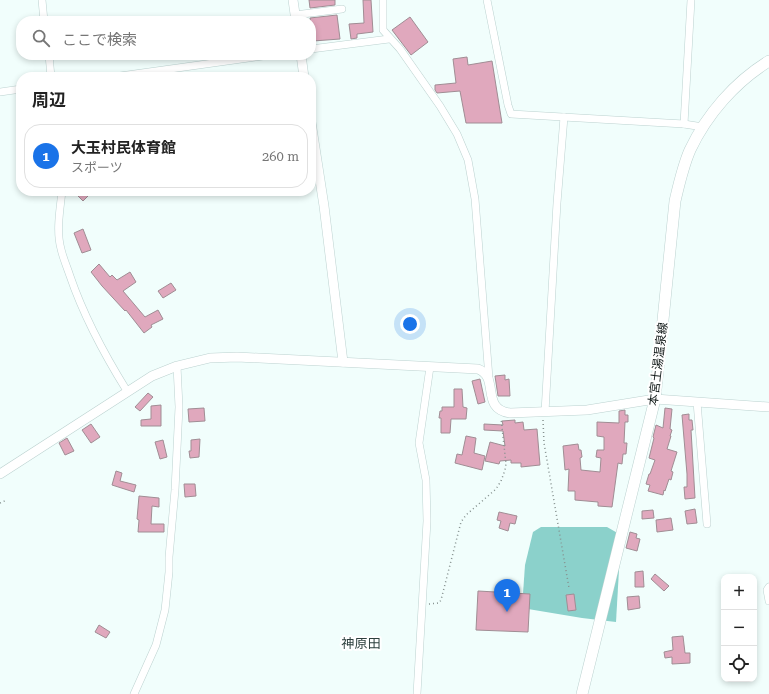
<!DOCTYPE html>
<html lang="ja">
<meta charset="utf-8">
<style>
:root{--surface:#fff;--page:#f2f2f2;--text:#222;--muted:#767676;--line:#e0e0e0;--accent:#1a73e8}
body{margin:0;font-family:"Roboto Serif","Noto Sans JP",serif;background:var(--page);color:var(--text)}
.controls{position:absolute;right:12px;bottom:12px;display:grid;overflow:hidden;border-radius:8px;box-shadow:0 2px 6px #0003}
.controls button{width:36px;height:36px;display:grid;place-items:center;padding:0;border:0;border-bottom:1px solid var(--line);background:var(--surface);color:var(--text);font:20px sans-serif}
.you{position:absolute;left:410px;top:324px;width:14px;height:14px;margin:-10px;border:3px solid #fff;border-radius:50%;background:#1a73e8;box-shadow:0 0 0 6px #1a73e833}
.badge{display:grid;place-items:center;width:26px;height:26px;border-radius:50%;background:var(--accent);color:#fff;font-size:13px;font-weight:700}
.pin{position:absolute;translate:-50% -33px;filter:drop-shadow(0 1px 2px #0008)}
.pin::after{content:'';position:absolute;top:21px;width:14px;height:12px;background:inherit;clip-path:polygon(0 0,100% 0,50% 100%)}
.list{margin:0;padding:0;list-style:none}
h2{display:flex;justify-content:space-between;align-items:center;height:52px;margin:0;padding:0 16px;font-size:17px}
h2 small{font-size:13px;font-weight:400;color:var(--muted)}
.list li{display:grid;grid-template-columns:26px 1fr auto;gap:12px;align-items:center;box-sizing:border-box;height:64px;margin:0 8px 8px;padding:0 8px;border:1px solid var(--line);border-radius:16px}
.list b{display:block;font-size:15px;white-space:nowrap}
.list p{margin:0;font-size:13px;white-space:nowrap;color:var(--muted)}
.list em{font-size:13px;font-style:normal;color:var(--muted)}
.icon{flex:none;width:22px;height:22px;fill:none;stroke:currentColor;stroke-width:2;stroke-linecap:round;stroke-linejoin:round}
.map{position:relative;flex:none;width:769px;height:694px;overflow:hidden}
.search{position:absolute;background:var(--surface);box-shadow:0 2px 6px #0003;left:16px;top:16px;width:300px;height:44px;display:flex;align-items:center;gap:10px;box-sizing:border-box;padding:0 14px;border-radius:16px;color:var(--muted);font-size:15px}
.panel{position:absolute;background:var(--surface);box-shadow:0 2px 6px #0003;left:16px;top:72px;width:300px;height:124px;border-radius:16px}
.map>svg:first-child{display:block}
.forest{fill:#8bd1cb}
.building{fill:#e0a8bd;stroke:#a08d94}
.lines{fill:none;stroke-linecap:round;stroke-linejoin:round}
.minor-casing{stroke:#bcd2d0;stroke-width:8}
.tertiary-casing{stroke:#bcd2d0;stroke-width:10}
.primary-casing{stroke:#bcd2d0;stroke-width:12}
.path{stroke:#86918f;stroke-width:1.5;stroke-dasharray:1 3;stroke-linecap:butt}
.minor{stroke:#fff;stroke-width:7}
.tertiary{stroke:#fff;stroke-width:9}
.primary{stroke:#fff;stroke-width:11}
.labels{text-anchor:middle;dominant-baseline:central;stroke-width:4;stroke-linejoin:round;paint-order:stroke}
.street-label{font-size:12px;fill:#0f1716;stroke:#fff}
.neighbourhood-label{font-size:13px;fill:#2d403e;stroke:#fff}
</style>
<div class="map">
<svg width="769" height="694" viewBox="0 0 769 694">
<rect width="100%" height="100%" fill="#f1fefc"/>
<!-- forest -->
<polygon class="forest" points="541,527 607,527 621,535 616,622 582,618 522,608 525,565 533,532"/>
<!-- building -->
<g class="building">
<polygon points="309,0 335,0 335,5 310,8"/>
<polygon points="363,0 371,0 373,32 357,34 357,38 351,39 349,24 364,23"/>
<polygon points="337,15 340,39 313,41 310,18"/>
<polygon points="410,17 428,42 411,55 392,30"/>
<polygon points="467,57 468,65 492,61 502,123 466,123 460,91 437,93 435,90 435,85 456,83 453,59"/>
<polygon points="73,191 93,191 83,201"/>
<polygon points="83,229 91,250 82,253 74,233"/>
<polygon points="99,264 110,277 112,275 117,280 130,272 136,282 123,291 145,317 158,310 163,319 151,325 152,327 144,333 126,310 125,311 102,286 91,272"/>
<polygon points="171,283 176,290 163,298 158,291"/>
<polygon points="505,375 505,380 509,379 510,396 498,396 495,376"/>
<polygon points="480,379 485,402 478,404 472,381"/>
<polygon points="454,389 462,389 463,407 467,408 466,419 451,419 450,433 441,433 441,418 439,418 440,411 442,411 442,407 454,407"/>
<polygon points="148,393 153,397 140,411 135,407"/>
<polygon points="161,405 161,426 141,426 141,420 151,419 151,406"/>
<polygon points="204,408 205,421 189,422 188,409"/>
<polygon points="665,408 672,409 670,429 672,430 670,436 671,436 667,449 677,452 671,471 673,472 671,480 669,479 665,491 664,490 663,495 648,491 650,485 646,484 649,474 650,474 655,460 649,458 654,438 653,437 656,425 663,428"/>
<polygon points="625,410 625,415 628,415 628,422 625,422 624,443 627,443 626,454 623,454 622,464 618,463 612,507 598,506 598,502 575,500 575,491 568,491 569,469 565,470 563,446 578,444 579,450 581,450 582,457 580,458 581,470 600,472 601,458 596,457 597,450 604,450 604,437 597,436 597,422 619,423 619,411"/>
<polygon points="689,414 689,420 692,420 693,430 691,430 695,498 685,499 684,487 687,487 687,474 682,415"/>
<polygon points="515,420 515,423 523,422 524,430 537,429 540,465 521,467 521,463 511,463 511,460 500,461 499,464 485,461 490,442 505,446 503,431 484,430 484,424 503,425 502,421"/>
<polygon points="91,424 100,437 91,443 82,430"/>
<polygon points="466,436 476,438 474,453 485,456 482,470 455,463 457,454 462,455"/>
<polygon points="67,438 74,451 65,455 59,443"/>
<polygon points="200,439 199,457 190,458 189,451 191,451 191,440"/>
<polygon points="163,440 167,457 160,459 155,442"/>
<polygon points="116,471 122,473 120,481 136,485 134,492 112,485"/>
<polygon points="184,484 195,484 196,496 185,497"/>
<polygon points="139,496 159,498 159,507 152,506 151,524 164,524 164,532 138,532 139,520 137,519"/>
<polygon points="695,509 697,523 687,524 685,511"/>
<polygon points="653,510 654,518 642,519 642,511"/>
<polygon points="499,512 517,516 515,524 510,523 508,531 499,528 501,521 497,520"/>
<polygon points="671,518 673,530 657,532 656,520"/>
<polygon points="630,532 637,534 636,538 640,539 637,551 626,548"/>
<polygon points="643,571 644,587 635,587 635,572"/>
<polygon points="655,574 669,586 664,591 651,579"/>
<polygon points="478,591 530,594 528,632 476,630"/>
<polygon points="574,594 576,610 568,611 566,595"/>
<polygon points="639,596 640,608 628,610 627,597"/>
<polygon points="99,625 110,632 106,638 95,632"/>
<polygon points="683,636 685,653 690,653 690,663 672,664 672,657 665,658 664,652 673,650 672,637"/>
</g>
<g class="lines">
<!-- minor casing -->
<g class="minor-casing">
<g id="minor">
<polyline points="42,0 44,21"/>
<polyline points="383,0 383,30 400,49 440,106 457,134 468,160 475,199 489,378"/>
<polyline points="487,0 508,105 511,114 684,124 703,127"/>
<polyline points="295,15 342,9"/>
<polyline points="311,49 389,39"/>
<polyline points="49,55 51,77"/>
<polyline points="113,77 270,55"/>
<polyline points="0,92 21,89"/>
<polyline points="684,124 691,0"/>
<path d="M62,191C60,210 56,231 61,249C63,258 67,267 70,276C84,317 104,354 127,391"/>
<polyline points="697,402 707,524"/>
<polyline points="545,412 557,203 564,117"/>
<polyline points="769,587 767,590 769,601"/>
<polyline points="134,694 156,645 165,610 169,572 169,557 175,490 179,407 177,366"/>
<polyline points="417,694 427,521 426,480 419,443 430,367"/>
</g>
</g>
<!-- tertiary casing -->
<g class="tertiary-casing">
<g id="tertiary">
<polyline points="293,0 296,21"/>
<polyline points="301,55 304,77"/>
<polyline points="311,122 324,206 343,362"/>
<path d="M0,474L152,376L177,366L210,358L237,357L478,369C500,377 480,409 510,413L587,410L655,399L769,407"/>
</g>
</g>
<!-- primary casing -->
<g class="primary-casing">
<path id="primary" d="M582,694L655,399L675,201C679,184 683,166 690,150C707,114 735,82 769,61"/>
</g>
<!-- path -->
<g class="path">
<polyline points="543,420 544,443 569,588"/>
<polyline points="0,503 7,500"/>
<polyline points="429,604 439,603 441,600 461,522 466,515 496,489 501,481 505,470 506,464 501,418"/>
</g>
<!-- minor -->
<use href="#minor" class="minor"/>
<!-- tertiary -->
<use href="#tertiary" class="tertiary"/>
<!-- primary -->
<use href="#primary" class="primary"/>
</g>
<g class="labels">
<!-- street labels -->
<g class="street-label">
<text transform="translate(658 364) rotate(-83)">本宮土湯温泉線</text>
</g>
<!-- neighbourhood labels -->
<g class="neighbourhood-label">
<text x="361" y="643">神原田</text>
</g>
</g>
</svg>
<div class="controls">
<button>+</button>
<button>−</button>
<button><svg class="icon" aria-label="locate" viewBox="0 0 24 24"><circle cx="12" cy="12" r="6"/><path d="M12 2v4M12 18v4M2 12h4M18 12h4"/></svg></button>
</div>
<div class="you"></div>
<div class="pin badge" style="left:507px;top:612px">1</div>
<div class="search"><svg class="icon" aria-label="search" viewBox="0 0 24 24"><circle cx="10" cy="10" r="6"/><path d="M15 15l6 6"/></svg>ここで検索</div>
<section class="panel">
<h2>周辺<small></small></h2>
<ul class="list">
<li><span class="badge">1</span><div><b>大玉村民体育館</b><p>スポーツ</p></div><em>260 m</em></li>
</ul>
</section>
</div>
